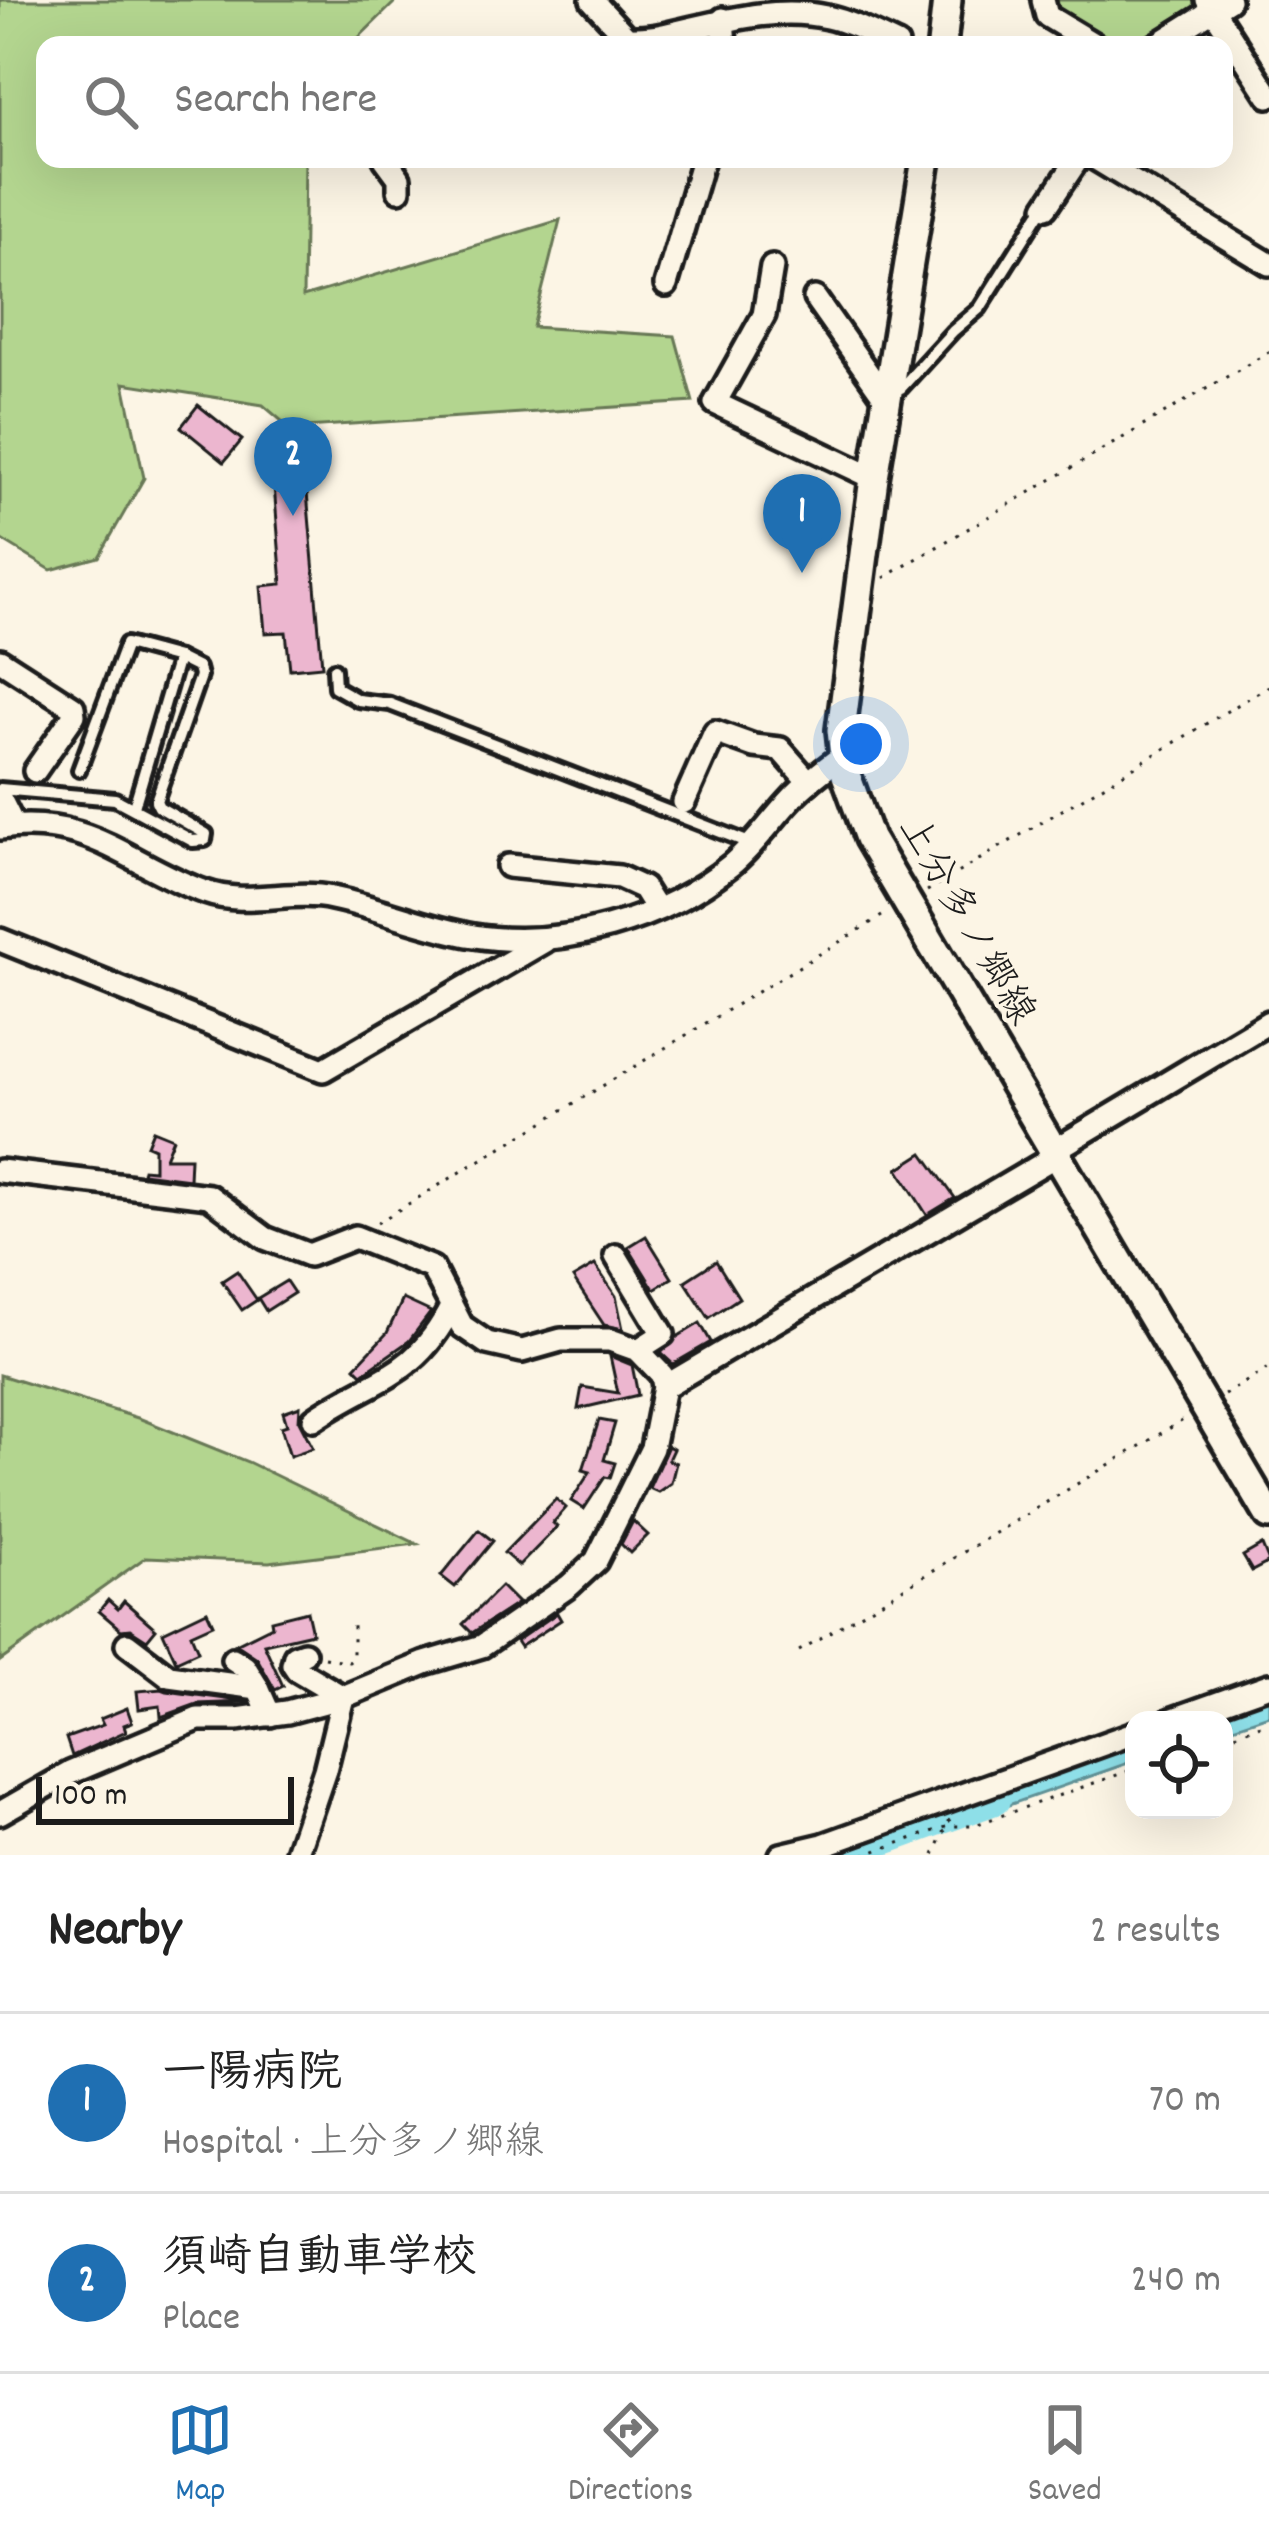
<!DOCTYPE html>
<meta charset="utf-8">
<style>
:root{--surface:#fff;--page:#f6f6f6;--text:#222;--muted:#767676;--line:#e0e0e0;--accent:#1f6fb2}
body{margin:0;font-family:Dekko,"Klee One",sans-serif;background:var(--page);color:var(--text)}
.controls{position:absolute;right:36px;bottom:36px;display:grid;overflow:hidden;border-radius:24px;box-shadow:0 12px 48px #0002}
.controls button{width:108px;height:108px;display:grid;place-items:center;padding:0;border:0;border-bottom:3px solid var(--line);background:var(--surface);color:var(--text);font:60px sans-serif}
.scale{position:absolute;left:36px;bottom:30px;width:258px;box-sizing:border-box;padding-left:12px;border:6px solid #1c1c1c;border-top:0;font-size:33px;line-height:42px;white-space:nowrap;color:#1c1c1c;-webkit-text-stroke:9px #fcf5e5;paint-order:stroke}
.you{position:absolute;left:861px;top:744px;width:42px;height:42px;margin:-30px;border:9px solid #fff;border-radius:50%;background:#1a73e8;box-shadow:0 0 0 18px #1a73e833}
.badge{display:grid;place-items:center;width:78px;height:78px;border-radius:50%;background:var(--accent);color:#fff;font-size:39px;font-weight:700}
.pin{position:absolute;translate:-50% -99px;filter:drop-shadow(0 3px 6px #0008)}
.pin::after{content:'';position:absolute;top:63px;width:42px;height:36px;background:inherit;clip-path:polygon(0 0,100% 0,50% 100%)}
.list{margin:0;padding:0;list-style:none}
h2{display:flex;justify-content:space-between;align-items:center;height:156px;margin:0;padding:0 48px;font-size:51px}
h2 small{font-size:39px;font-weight:400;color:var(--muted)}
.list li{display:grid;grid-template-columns:78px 1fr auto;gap:36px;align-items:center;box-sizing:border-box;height:180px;padding:0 48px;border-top:3px solid var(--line)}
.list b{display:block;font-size:45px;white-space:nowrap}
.list p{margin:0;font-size:39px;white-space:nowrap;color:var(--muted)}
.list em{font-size:39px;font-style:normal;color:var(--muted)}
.icon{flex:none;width:66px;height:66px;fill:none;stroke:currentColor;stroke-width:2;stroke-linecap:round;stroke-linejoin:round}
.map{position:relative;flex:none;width:1269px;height:1855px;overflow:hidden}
.search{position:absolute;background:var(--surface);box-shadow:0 12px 48px #0002;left:36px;right:36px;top:36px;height:132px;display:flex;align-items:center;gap:30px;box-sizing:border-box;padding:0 42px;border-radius:24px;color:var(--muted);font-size:45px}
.sheet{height:516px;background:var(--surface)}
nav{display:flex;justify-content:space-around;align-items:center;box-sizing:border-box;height:168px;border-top:3px solid var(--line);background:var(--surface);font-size:33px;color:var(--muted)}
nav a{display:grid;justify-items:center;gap:6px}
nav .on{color:var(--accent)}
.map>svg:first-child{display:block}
.green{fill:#b3d58f;stroke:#687856;stroke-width:3}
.water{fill:#8edfe8;stroke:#609196;stroke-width:3}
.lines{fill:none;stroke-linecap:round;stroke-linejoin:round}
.river{stroke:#8edfe8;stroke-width:30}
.building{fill:#ecb6cf;stroke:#1c1c1c;stroke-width:3}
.service-casing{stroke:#1c1c1c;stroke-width:20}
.minor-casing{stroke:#1c1c1c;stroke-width:30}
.secondary-casing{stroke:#1c1c1c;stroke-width:36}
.path{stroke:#1c1c1c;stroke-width:3;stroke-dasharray:3 9;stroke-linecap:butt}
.service{stroke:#fcf5e5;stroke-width:10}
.minor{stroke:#fcf5e5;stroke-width:21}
.secondary{stroke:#fcf5e5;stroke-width:27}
.labels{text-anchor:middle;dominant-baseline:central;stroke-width:9;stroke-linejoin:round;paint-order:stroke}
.street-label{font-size:39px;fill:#1c1c1c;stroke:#fcf5e5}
</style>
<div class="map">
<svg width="1269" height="1855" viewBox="0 0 1269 1855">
<rect width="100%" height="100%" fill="#fcf5e5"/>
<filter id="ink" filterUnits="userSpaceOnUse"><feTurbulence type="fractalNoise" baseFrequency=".00833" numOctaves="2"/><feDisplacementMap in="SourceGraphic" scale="24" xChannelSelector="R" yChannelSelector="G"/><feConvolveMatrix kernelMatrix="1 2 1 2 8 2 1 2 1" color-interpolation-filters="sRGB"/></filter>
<g filter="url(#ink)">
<!-- green -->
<g class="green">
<polygon points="0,0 397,0 351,45 45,45 45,159 305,159 303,297 560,220 533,327 675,336 693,402 290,428 263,405 124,383 144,478 99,557 51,570 0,539"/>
<polygon points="1054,0 1198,0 1198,4 1140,45 1112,45 1058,11"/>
<polygon points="0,1375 141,1419 248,1462 417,1544 269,1562 146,1557 0,1661"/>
</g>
<!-- water -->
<g class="water">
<polygon points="1269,1696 1269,1715 1224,1730 1224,1720 1200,1720"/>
<polygon points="1134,1743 1134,1761 963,1821 958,1805"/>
</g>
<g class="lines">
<!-- river -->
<polyline class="river" points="843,1855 995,1800"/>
</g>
<!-- building -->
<g class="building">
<polygon points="198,405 242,440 224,462 181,427"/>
<polygon points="303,446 322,666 290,669 286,632 265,633 261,586 282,584 271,448"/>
<polygon points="153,1130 173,1138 165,1158 190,1158 189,1179 142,1173 143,1169 154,1170 154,1148 147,1145"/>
<polygon points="923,1153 955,1198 927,1215 898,1169"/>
<polygon points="646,1236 672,1278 654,1289 628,1247"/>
<polygon points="716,1261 739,1298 709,1318 685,1281"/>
<polygon points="595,1265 616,1296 623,1329 604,1325 573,1278"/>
<polygon points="237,1271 257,1300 242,1310 222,1281"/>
<polygon points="286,1281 294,1293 266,1311 258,1298"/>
<polygon points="403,1299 431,1312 409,1341 362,1374 355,1367 387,1333"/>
<polygon points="700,1323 711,1342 673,1364 661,1353 677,1337"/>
<polygon points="610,1356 632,1365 638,1395 578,1409 582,1387 618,1393"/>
<polygon points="300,1406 299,1421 313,1448 290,1456 281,1427 287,1425 283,1412"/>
<polygon points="599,1420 615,1423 604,1460 615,1463 610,1478 605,1477 584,1509 571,1501 590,1472 583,1470"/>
<polygon points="668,1446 673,1449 668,1460 676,1463 671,1483 658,1492 649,1488"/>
<polygon points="556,1499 566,1508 553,1523 557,1527 519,1566 504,1553"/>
<polygon points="633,1521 648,1535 630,1553 621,1544"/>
<polygon points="479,1530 493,1541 455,1587 441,1576"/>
<polygon points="1262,1545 1269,1562 1252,1571 1243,1556"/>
<polygon points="501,1586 518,1603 472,1633 463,1624"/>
<polygon points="108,1600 118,1609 124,1601 156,1629 147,1640 130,1629 121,1630 99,1611"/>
<polygon points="207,1611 213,1624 191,1634 198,1651 176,1661 163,1632"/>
<polygon points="307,1611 312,1633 264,1644 283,1686 275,1690 257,1658 236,1644 272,1626 271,1620"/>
<polygon points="557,1613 561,1620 520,1647 516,1641"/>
<polygon points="162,1689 167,1691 248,1702 197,1704 161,1717 160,1706 139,1709 137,1691"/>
<polygon points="127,1708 132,1722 124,1725 126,1731 72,1756 66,1738 103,1725 100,1719"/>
</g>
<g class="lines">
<!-- service casing -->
<g class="service-casing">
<g id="service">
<polyline points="901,388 953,331 980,308 1039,214 1046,207"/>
<polyline points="334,669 335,687 358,700 390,704 752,844"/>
<polyline points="0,789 115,799 193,841 205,840 206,834 159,807 156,801 200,676 198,668 178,658 126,644 79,770"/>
<polyline points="134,807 178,658"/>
</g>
</g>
<!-- minor casing -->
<g class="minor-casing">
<g id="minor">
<polyline points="592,0 627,38"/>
<polyline points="1043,0 1047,16 1095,45"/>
<polyline points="1207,0 1269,96"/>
<polyline points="723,19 725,45"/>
<path d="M603,45C620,35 638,40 658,36C712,25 771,4 827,17C851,22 875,35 897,45"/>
<polyline points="1157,45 1229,0"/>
<polyline points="385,159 399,178 399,190"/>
<polyline points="1096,159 1269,264"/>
<polyline points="1046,207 1078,159"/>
<polyline points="772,267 764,315 715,403 874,478"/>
<polyline points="666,285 703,159"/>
<polyline points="815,298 886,399"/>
<polyline points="0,660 73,707 74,715 35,771"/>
<polyline points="0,798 14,826"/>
<polyline points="684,802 715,732 754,746 780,749 809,782"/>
<path d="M0,828C91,815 130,866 205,892C247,907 291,889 332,898C380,908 426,928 474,936C561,950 664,920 731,865C755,845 772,819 793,797C808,781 825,769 842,756"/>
<polyline points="508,866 619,877 643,888 656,909"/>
<polyline points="0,940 323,1070 545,941"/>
<polyline points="0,1171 209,1196 265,1238 309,1255 355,1237 432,1268 462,1326 487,1343 522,1351 561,1340 610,1340 638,1350 662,1375 664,1387 652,1448 596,1561 569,1586 482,1646 425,1663 343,1697 287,1712 237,1719 198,1719 70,1773 0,1813"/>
<polyline points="616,1256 663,1334 638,1350"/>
<polyline points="664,1387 1044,1163 1053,1151 1269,1022"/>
<path d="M314,1419C373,1378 416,1378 451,1307"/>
<polyline points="127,1644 169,1676 258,1688 270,1715"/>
<polyline points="304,1653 295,1656 293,1664 297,1670 343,1697"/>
<polyline points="233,1659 245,1667 258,1688"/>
<polyline points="1171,1720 1269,1685"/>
<polyline points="296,1855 325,1770 343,1697"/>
<polyline points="781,1855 823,1845 1134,1733"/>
</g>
</g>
<!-- secondary casing -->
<g class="secondary-casing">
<g id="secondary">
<polyline points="942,45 947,0"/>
<polyline points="926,159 874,478 841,730 846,775 869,838 1269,1515"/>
</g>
</g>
<!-- path -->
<g class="path">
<polyline points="884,578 1269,352"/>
<polyline points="927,891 1269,686"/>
<polyline points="377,1223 887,913"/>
<polyline points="1224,1395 1269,1368"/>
<polyline points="799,1651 1185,1419"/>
<polyline points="324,1657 349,1662 353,1658 353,1620"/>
<polyline points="1224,1738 1269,1722"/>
<polyline points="864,1855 949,1826 972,1826 1134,1769"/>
<polyline points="934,1855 950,1819"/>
</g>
<!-- service -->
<use href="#service" class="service"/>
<!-- minor -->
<use href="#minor" class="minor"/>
<!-- secondary -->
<use href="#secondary" class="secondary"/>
</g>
</g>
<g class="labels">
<!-- street labels -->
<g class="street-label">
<text transform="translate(964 922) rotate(60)">上分多ノ郷線</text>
</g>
</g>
</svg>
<div class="controls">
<button><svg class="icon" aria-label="locate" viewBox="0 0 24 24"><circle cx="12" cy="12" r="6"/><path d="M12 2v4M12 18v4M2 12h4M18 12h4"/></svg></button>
</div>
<div class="scale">100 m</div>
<div class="you"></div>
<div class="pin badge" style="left:802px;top:573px">1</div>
<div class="pin badge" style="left:293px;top:516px">2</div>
<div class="search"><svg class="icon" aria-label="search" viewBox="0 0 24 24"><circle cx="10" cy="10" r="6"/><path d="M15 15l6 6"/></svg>Search here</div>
</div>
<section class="sheet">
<h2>Nearby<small>2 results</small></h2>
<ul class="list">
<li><span class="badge">1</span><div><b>一陽病院</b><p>Hospital · 上分多ノ郷線</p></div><em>70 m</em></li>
<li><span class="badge">2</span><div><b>須崎自動車学校</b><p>Place</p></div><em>240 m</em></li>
</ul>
</section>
<nav>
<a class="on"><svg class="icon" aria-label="map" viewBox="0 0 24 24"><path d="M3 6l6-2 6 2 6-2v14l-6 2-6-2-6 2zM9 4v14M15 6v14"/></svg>Map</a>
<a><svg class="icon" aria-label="directions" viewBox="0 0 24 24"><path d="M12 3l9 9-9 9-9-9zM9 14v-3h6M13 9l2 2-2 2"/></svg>Directions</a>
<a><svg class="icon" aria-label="saved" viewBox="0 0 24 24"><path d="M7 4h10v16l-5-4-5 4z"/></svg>Saved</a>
</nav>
